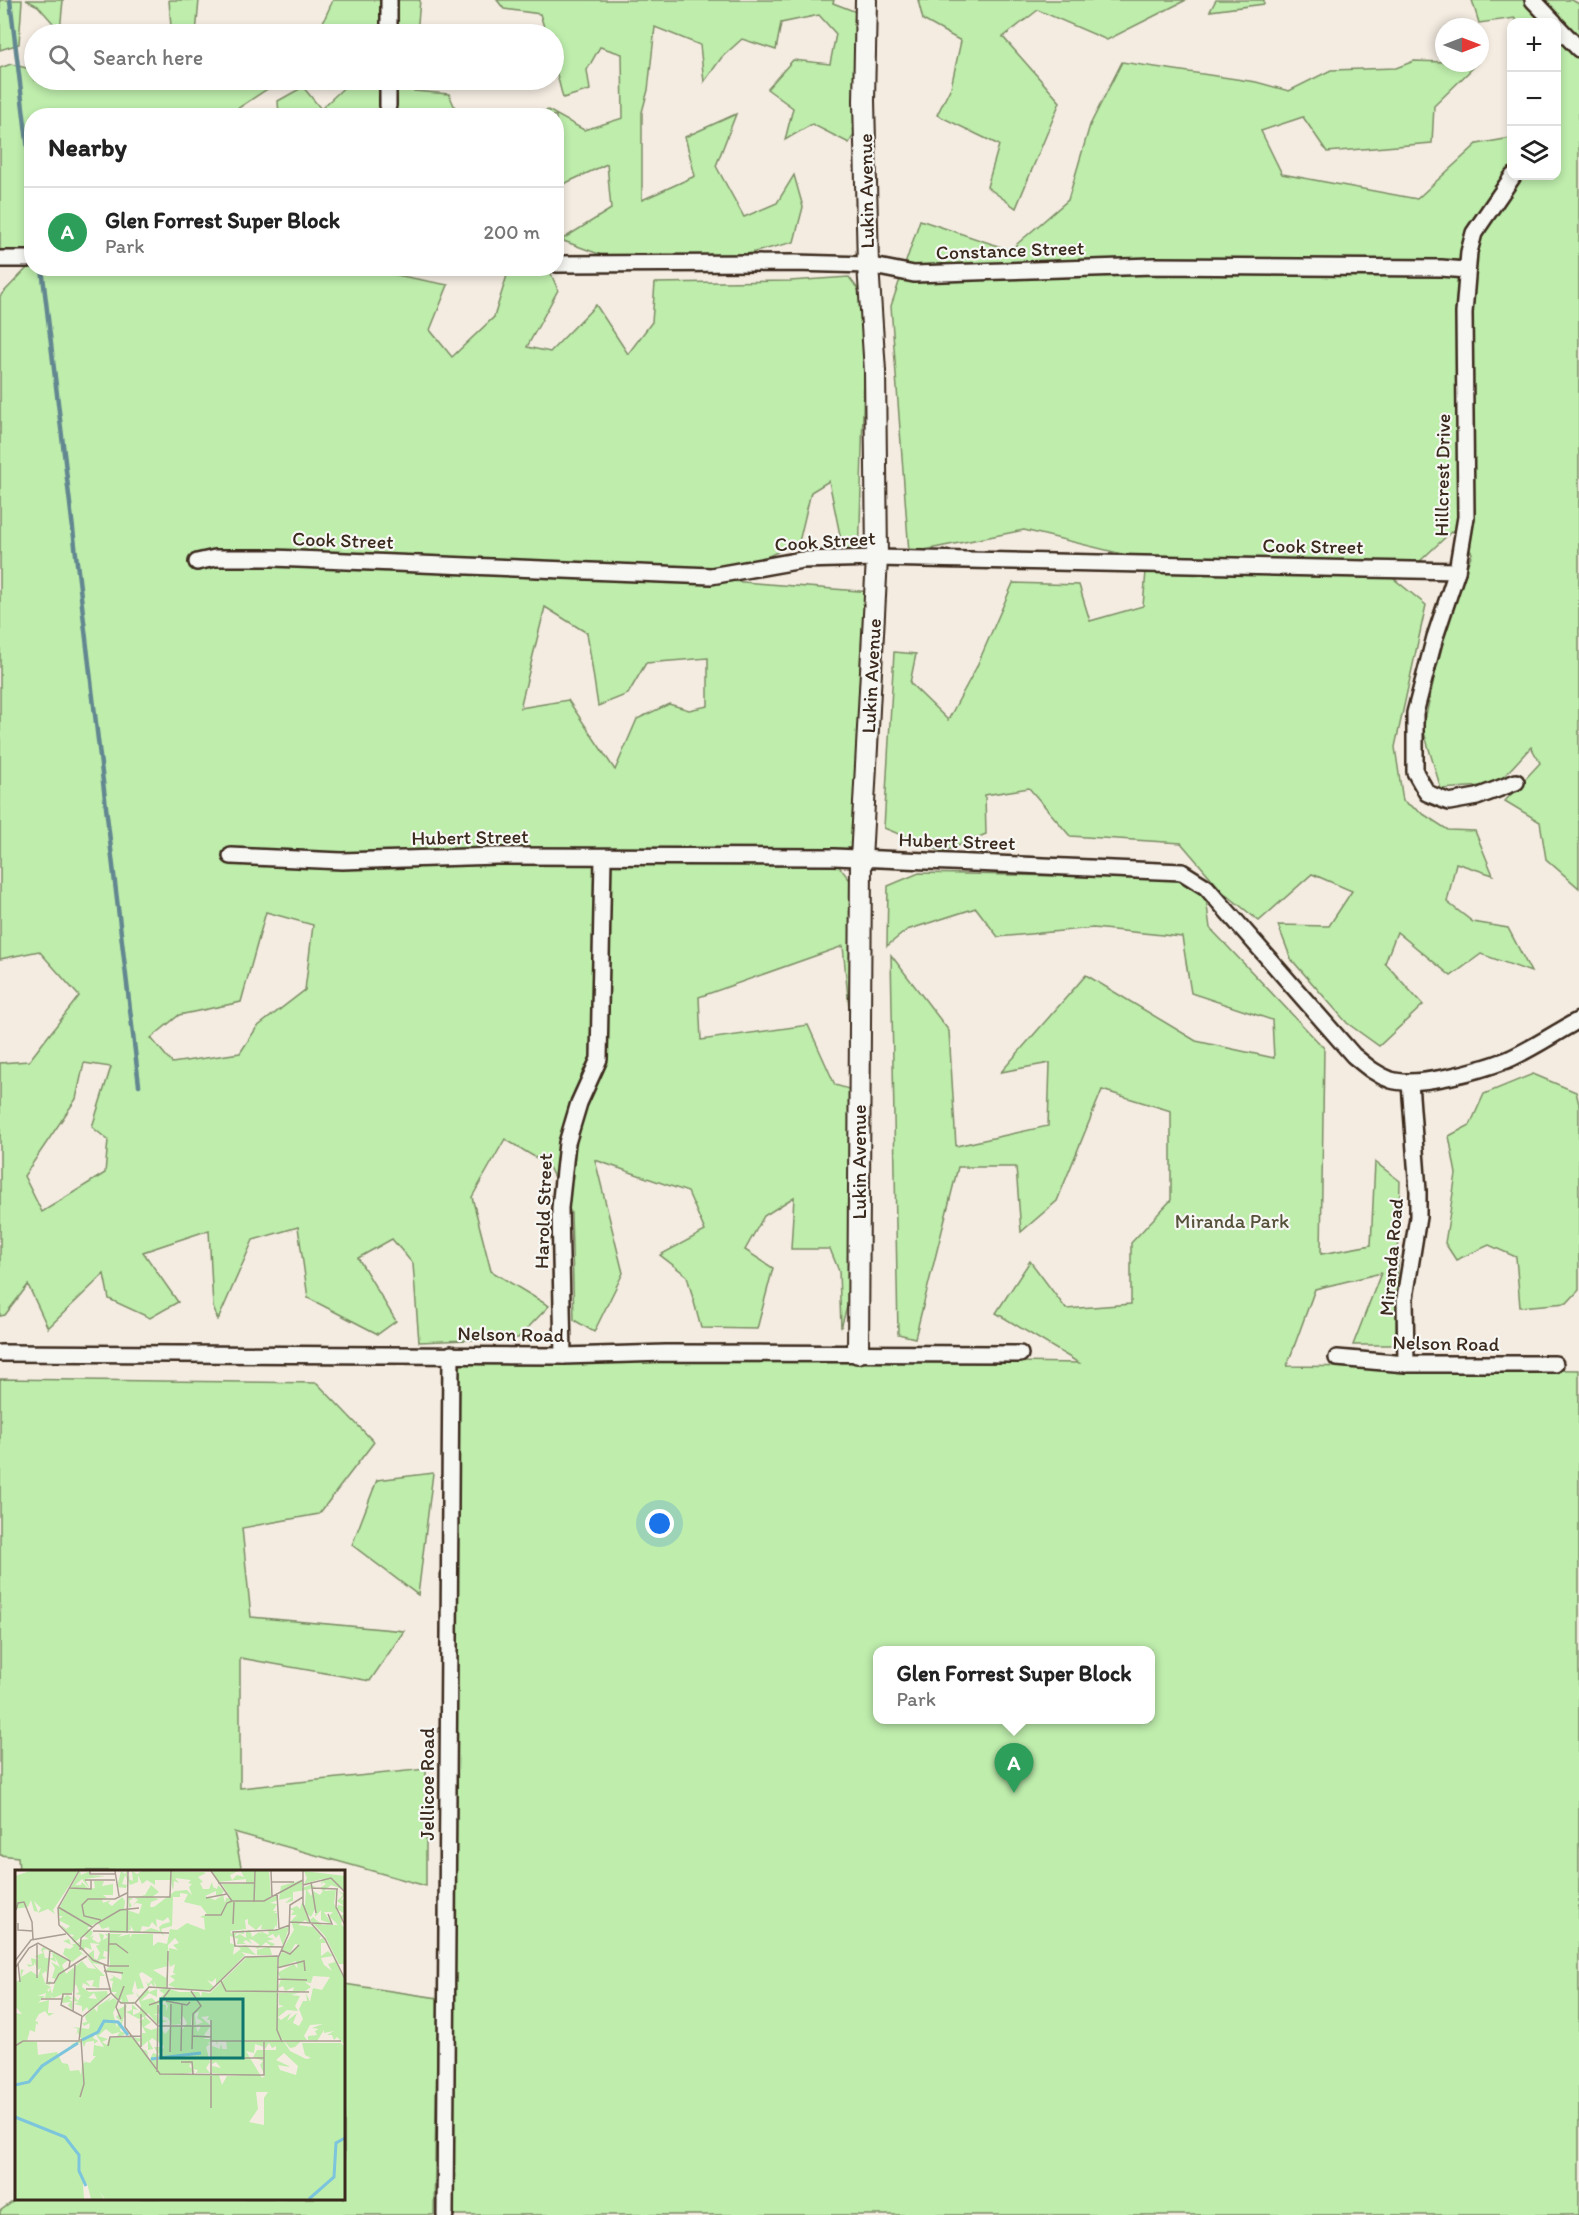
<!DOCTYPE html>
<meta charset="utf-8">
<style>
:root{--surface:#fff;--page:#f6f6f6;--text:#222;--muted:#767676;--line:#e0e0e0;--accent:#ea580c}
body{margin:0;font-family:Itim,sans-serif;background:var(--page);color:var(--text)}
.controls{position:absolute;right:18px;top:18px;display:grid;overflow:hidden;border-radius:12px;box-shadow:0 3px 9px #0003}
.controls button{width:54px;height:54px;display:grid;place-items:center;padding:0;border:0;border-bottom:2px solid var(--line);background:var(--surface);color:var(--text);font:30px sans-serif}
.compass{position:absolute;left:1435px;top:18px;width:54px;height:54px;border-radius:50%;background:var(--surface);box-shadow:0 3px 9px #0003;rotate:90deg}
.you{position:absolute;left:660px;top:1524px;width:21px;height:21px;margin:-15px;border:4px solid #fff;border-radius:50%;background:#1a73e8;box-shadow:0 0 0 9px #1a73e833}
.badge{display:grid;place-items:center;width:39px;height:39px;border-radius:50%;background:var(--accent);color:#fff;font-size:20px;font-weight:700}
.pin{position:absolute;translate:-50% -50px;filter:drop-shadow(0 2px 3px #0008)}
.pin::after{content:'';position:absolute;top:32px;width:21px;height:18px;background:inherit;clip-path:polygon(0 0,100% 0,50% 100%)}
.popup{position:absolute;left:873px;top:1646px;width:282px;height:78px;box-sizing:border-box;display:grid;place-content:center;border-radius:12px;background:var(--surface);filter:drop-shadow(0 2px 4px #0005);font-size:20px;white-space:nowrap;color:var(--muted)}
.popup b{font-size:22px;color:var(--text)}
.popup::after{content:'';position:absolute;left:50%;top:100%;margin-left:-12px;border:12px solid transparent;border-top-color:var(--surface)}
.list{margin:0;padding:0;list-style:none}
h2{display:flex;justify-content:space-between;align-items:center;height:78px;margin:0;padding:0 24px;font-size:26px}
h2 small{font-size:20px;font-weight:400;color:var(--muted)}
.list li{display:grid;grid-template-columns:39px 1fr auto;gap:18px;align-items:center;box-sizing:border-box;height:90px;padding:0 24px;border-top:2px solid var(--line)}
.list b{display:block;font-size:22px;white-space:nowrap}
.list p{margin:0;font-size:20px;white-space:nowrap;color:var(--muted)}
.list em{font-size:20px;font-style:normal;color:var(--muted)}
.icon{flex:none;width:33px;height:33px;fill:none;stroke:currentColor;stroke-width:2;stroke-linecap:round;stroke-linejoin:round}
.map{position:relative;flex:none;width:1579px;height:2215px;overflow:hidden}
.search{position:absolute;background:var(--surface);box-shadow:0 3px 9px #0003;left:24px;top:24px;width:540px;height:66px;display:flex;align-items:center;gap:15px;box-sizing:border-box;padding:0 21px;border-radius:33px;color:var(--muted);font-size:22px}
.panel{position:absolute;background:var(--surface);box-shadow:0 3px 9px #0003;left:24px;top:108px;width:540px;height:168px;border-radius:24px}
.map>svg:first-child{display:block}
.green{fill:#beedac;stroke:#7c8c65;stroke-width:1.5;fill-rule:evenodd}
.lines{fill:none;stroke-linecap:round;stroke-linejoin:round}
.stream{stroke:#628790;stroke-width:4.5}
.minor-casing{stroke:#3b2a1e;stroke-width:20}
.tertiary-casing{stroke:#3b2a1e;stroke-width:24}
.minor{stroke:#f6f6f2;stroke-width:15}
.tertiary{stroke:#f6f6f2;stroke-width:20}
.labels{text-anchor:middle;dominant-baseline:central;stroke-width:4.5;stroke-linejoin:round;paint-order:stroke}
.street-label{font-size:20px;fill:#3b2a1e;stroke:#f6f6f2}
.park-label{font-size:20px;fill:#55513a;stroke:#f6f6f2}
.inset-river{fill:none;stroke:#7cc5dc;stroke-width:3}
.inset-road{fill:none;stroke:#aa9e93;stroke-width:1.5}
.view{fill:#0f766e;fill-opacity:0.15;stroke:#0f766e;stroke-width:3}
.inset-edge{fill:none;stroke:#3b2a1e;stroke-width:3}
</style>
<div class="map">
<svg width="1579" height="2215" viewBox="0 0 1579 2215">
<rect width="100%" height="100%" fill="#f4ece1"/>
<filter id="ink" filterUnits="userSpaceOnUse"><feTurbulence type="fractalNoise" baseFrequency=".0167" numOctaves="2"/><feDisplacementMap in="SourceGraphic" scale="12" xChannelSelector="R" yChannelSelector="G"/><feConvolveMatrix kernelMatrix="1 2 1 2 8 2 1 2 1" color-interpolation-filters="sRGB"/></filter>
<g filter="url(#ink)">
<!-- green -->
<g class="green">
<polygon points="0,0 22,0 19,44 0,50"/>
<polygon points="26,0 63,0 60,31 38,6"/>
<polygon points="169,0 199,0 196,34 185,34 171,27"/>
<polygon points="333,0 420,0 417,34 323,34 319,31"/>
<polygon points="497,0 834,0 833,3 859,13 854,111 857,130 849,143 812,124 785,140 793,108 767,89 793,60 830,64 836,34 819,15 781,23 776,50 742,39 722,57 704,82 700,45 655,27 648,90 642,112 642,200 695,176 685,137 736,114 716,166 744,217 777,203 794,175 803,207 794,242 716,262 623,263 561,240 611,209 607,164 557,187 556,116 533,115 548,110 584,130 623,118 622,54 600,47 587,70 590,90 563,98 554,63 554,34 546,34 540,14 504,9"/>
<polygon points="918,0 1186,0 1107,40 1038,10 1003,37 1060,102 1016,208 987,187 999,145 937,115 951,87 961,41 923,20"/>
<polygon points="1216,0 1264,0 1264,4 1210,11"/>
<polygon points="1472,0 1572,0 1579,4 1579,888 1546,859 1540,822 1505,801 1540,763 1531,747 1496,785 1441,789 1423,729 1446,623 1472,553 1453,530 1418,563 1372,561 1426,605 1395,747 1403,801 1448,830 1475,831 1493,875 1456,863 1447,902 1473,922 1508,928 1531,972 1481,954 1451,976 1397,932 1385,963 1423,1005 1379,1046 1347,1023 1291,959 1278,925 1329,926 1352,891 1312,874 1259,921 1223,892 1181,843 1070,836 1029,788 985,795 986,834 943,852 884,828 894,652 916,654 910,683 948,720 976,668 1013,583 1079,585 1090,621 1143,606 1147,560 1024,530 909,553 891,306 920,220 1010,250 1068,200 1090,125 1122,62 1256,82 1289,91 1331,70 1396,68 1414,61 1478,63 1434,106 1432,143 1327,152 1303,117 1261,131 1282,174 1417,199 1477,144 1511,138 1512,176 1556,176 1556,22 1515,22 1515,18 1479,23"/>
<polygon points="11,64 34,70 34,80 281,80 234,111 221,115 32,116 31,255 0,255 0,68"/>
<polygon points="352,80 414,80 414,91 449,94 458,115 279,115 278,101 303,87 321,109"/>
<path d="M31,264L32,268L383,269L381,272L448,285L430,330L452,357L494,317L509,269H549L558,290L527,347L550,352L596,305L628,354L652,322L655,283L790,281L849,277L866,300L859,563L842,545L829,481L811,492L799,542L717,580L872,592L862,844L829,854L861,894L852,1039L843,946L699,997L701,1040L808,1025L835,1085L862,1093L856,1275L841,1328L839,1271L830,1249H791L794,1197L764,1216L745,1250L773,1268L757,1329L701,1328L687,1276L660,1255L705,1231L688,1192L595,1160L623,1273L594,1332L574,1320L571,1213L548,1165L505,1139L472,1197L491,1271L549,1306L518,1338L419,1342L413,1264L392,1239L358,1258L396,1321L378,1334L308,1298L298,1227L253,1240L218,1320L213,1307L209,1230L143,1252L178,1302L150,1318L109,1299L104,1274L48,1328L28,1285L5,1315L0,1316V1063L29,1061L79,996L39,951L0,959V296ZM545,607L587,633L598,706L628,694L646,663L708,658V706L689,710L669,704L637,719L615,770L568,700L520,708ZM266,912L313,925L305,990L257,1027L240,1053L172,1063L151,1038L179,1015L241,1002ZM84,1063L111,1067L92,1127L108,1140L105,1173L42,1212L24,1176L76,1099Z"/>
<path d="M919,873L1062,876L1161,873L1205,891L1210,928L1324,1048L1321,1254L1371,1245L1375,1162L1400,1181L1396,1345H1353L1381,1273L1315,1289L1287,1366L1579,1370V2215H446L451,1354L1079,1363L996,1313L1030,1261L1066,1309L1131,1304V1243L1171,1200V1111L1102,1090L1057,1201L1021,1232L1016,1167H958L915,1338L898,1334L891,955L949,1031L956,1146L1048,1126L1050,1063L1001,1072L1086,975L1196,1041L1274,1058L1272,1020L1191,993L1182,937L1093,928L998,937L976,908L907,930L887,946L888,886ZM878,1650H1150V1720H878Z"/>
<polygon points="1533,1074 1576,1092 1579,1104 1579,1290 1567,1303 1520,1307 1516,1257 1489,1245 1456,1260 1445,1243 1456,1174 1449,1136 1470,1125 1484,1094"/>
<polygon points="0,1379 317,1383 374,1442 319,1514 242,1528 251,1617 404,1631 370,1681 240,1658 240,1788 426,1769 426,1886 234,1832 242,1871 19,1871 18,1857 0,1855"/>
<polygon points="433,1473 418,1595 352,1545 377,1480"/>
<polygon points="344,1984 438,1998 434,2215 0,2215 0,2211 18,2198 344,2198"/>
</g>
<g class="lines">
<!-- stream -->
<g class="stream">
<polyline points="10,0 32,183"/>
<polyline points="42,268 139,1085"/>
</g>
<!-- minor casing -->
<g class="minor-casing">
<g id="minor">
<polyline points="1533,0 1554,22"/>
<polyline points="1556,25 1579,49"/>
<polyline points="389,34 389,0"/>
<polyline points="388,106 388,80"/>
<polyline points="1513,176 1474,233 1469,252 1464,313 1466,517 1457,571 1435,637 1415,713 1415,772 1427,793 1449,802 1477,797 1516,782"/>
<polyline points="0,259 29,259"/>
<polyline points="556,264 794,263 868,265 914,274 1153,266 1441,268 1466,270"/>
<polyline points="197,562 215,558 273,558 711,576 802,560 877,558 1457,571"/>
<path d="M231,856L342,861L497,856L834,857L1182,872L1206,887L1353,1055C1365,1065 1376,1075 1391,1080C1417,1088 1481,1070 1507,1060C1532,1049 1555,1033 1579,1020"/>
<polyline points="0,1353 563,1356 666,1353 1020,1354"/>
<polyline points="563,1356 560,1208 567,1143 579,1103 599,1059 603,858"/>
<polyline points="1337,1358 1406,1364 1555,1364"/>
<polyline points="1406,1364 1405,1298 1418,1217 1418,1191 1410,1083"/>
<polyline points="445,2215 451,1354"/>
</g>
</g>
<!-- tertiary casing -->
<g class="tertiary-casing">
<polyline id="tertiary" points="858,1353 861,860 877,558 875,371 868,265 864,101 866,0"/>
</g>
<!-- minor -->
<use href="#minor" class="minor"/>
<!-- tertiary -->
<use href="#tertiary" class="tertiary"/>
</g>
</g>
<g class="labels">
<!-- street labels -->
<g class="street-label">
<text transform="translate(866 191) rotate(-91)">Lukin Avenue</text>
<text transform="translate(1010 250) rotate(-2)">Constance Street</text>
<text transform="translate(1442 475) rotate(-89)">Hillcrest Drive</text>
<text transform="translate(343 540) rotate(2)">Cook Street</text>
<text transform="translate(825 541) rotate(-4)">Cook Street</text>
<text transform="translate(1313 546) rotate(1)">Cook Street</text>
<text transform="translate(871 676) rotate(-87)">Lukin Avenue</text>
<text transform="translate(470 837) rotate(-1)">Hubert Street</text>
<text transform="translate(957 841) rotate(2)">Hubert Street</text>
<text transform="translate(859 1162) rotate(-90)">Lukin Avenue</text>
<text transform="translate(543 1211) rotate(-88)">Harold Street</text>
<text transform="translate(1391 1257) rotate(-85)">Miranda Road</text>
<text transform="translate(511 1334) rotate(1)">Nelson Road</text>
<text transform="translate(1446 1343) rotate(1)">Nelson Road</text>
<text transform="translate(427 1784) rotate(-90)">Jellicoe Road</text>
</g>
<!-- park labels -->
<g class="park-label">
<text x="1232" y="1221">Miranda Park</text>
</g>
</g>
<!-- overview -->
<g transform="translate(15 1870)">
<rect width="330" height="330" fill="#f4ece1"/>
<path d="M15,1H64L38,40L40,44L33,39L23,43L26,38L19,31L23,42L19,41L16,30L13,37L0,39V6ZM65,1L66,5L75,1L74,5L90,6L70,9L75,19L67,9L60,15H66L67,12L74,19L80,18L79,11H89L87,16L98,14V25H88L92,28L87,29L88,33L96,30L93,33L97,36L107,27L110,31L111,23L109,39L124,44L127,34L121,33L114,38L113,28H118L114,31L117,36L123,30L120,28L130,25L136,15L144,22L137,27L144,29L136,32L135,37H139L160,21L172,20L177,25L174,17L177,14L173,13L176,10L160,8L164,13L159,11L158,21L156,10H140V15L132,10L127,14L123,5V12L115,15L110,5L107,14L112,15L111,18L102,17L106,1L110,4L112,1V9L116,5L114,9L118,11L117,1L122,4L127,1L188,2L191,3L183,7L188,12L185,13L188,19H194L197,12L198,17L202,19L203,15L209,21L206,25H201V21L190,26L200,30L208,25L210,33L211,28H216L207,14H227L231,13V9L203,12L197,1H223L215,5L217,10L222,5L229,7L226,1H254L256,26L250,31L263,25V30L255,33L262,34L258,41H262L259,43H262V59L261,55L258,60L246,59L247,54L241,60L233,54V49L230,50L231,59L215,61L217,64L229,60V64L222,63L219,67L225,64L231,68V61L235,60L237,67L244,62L247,64L245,61L254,65L253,61L274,57L268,76L264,64L261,68L258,64L252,67L259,69L252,71L260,74L255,78L257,85H242V80L256,76L251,72L243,79L240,77L245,75L238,70L234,69L237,74L231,70L228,72L231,74H222L223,69L215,66V73L223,76L219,77L218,85L226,79L223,77L231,75L241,85L226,82L230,85L201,115V108L197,112L192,110L199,117L195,120H166L153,115L160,110L155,106L161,104L158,103L160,94L155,97L153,88L154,78L163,80L158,75L164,73L160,68L153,75V96L138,100L151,108L153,99L151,118L164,122H184L186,127L187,122L195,123L232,87H262V103L279,94L283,99L281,91L264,98L263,89L267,82L275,84L284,75L280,74L275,83L267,80L279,60L276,51L282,45H276L279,41L275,39L282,36L285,39L287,32L290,36L291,20L278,22V31L270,33L277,27L264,30L266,16L287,10V18L295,15L301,17L292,20L296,26L298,21L305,25L308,21L305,18L311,14L308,12L306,15L307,9L310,8L289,14L292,8L289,1L330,6V20L316,15L309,21L321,20L319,33L324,46L330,44L322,39L323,35L329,36L322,31L328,25L323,21L330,24L326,30L330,29V50L328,48L326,54L330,58V94H324L310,66L295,50L298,47L307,55H323L314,46L318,42H309L317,54L306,50V40L300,47L301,37L296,47L290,42L296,55L290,50L283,55L298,57L306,66L304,70L308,68L311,73H306V86L313,81L318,86L306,88L309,95L317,101L313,94L320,92L319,88L330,110V175L322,167L319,170L317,165H312L319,161L309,163V160L302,171L293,170V166L302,165L300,161L304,159L297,158L308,154L295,155L289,166L292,170L286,171L280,177L275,178L266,167L275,181L291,189L296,188L290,185L287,173H326L330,177V329H90L84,321L89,329H76L72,313L68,314L69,329H0V176L6,172L0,175V143L7,144L0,136V112L5,110L6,99L10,101H8L6,107L16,101L23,106L26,98L23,100L19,92V95L14,97L12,94L17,95L16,88L24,90L20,86L28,83L26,80L28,77L35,80V86L33,79L28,80L30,88H38L37,80L53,90L47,95L51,104L67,91L73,98L81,99L72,87L88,95L77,93L90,106H85L84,118L77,116L79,110L71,111L76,117L68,113L67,117L74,122L92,121L93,126L84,133L79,123L73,128L82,129L84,134L79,138L82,142L83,136L98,126L92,132L99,128L103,132L98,143L102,158L103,151L107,152L101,147L105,143L102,140L112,135L105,161L111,163L107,166H102L105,162L97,164L91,159L83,166L93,169L87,172L92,175L94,168L116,167L126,176V171L122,172L118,167L127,169V163H131L124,151L129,149V147L124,149L111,142L117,140V133H106L107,129L104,131L99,125L102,122H96L98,111L94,110L99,107L95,104L106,110L107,106L105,102H89L95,96L94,82L89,81L88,86L92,88L83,90L86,93L80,90L72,85L79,80V88L82,90L85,83L81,76L85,74L75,73L77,80L70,77L69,80L66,81V70L74,69L69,66L73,64L66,67L59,73L56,68L59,65L53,64L45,54L51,59L55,56L43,50L48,46H43V40ZM165,23L173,24L169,32L186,36L192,44L185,47L189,48L190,60L172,53L162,60L155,59L152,74L143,72L138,76V64H117L115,68V64L103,67L107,64H90L93,67L88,70L89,65L84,63L86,71L83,73L77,69L79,65L75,68L78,62L72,58L88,49L83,53L87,59L94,57L95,63H110L116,59L115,55L119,61L113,63H125L127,56L134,57L137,52L142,57L141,49L148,51L153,47L155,52L148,54L144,57L145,61L136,58L125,63H146L149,66L146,59L157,56L158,27H165ZM40,87L45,97L36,92L40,98L37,108L41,109L37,124L35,118L34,122L32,120L36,117L30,114L35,115L36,111L30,113L27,104L31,101V105L35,89L41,92ZM127,102L138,109L133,114L131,111L133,117L136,113L140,118L139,111L142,118H150L144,120L149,124L141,132L137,128L126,131L134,123L142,127V119L134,122L132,118L124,127L121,122L126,136L125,142L118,145V139L123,140L117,134L120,131L114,133L111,125L119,124L117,121L120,110L122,119L129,118L124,104ZM263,104L266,109L263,118L268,116L270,121L279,117L278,121H290L296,117L290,112L296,113L298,106L315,107L307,120L298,118L295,132L291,123L292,131H288L284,139L288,149L284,156L278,153L282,143L272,151L276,143L266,150L263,147L272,140L283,141L280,136L285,126L276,125L286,122L264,123V135L269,136L263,138ZM61,114L64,122L60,124L66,125L63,131L59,126L58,131L64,132L59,134L67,136V142L72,137L74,141L78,139L70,146L72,152L67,153L69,156L75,153L74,159L58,157L63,159L59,169L62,162L67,170L57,174L56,176L67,172L69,177L71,172L79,171V174L83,171L78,168L80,163L89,177L79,175L78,186H81L75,193L67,191L71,193H67L66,205L64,200L55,201L53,194L47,193L42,182L23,185L22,172L12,171L15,160L20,162L21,153L23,155V152L20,151L24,144L30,141L34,146L39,143H33L34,130L23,133L30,126H22L31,123L30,128H37L35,124L38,128L48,124L47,133L56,132L53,135L57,140V131L54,130L57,128L52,125L49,128V124L57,123ZM150,131L153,136L151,141V135L147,134L148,146L153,148L157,155L166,154L165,150L168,146L172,153L167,160L166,156H157L150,164L146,158L150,156L136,160L129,157L136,152L130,147L133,143L142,154L153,151L147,150L145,143L144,150L142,145H138L146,143L143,135ZM184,141L182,148L188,152L181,155H195L186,147L194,146L192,150H196V169H188L195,167L189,165L195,157L186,156L183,162L181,157L184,156H176L177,144L178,155H181L180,144ZM137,168L149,176L147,181L145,177H139L143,184L148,181V186L138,183L134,191L132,181L125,178L133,171V180L138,179L134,171ZM200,171L203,175L202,171H211L212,179H207L206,173L205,179L197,176V194L201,192L206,198L197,196V203L228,206H212L207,215L204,205L168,204L180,202L174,196L177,192L178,199L183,200L181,203H195L191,198L195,192L191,177L195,174L192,173ZM250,172V179L254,173L257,178L261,176V180H242L238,187L248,191L245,195L250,206L247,208L231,181L239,183L240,174L249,177ZM269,183L283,196L281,205L265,200L263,195L276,197L261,190ZM241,222H253L249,228V255L234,252L243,239ZM54,69L56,75L65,72L64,80L71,87L67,84L57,92L48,84L50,78L55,79L59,76L48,71Z" fill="#beedac" fill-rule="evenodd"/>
<path class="inset-river" d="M67,170L83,162L89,151L103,152L113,165M136,189L186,183M0,215L14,212L27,196L63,173M0,247L50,267L64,285V301L71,316M294,329L319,307L321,273L330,268"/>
<path class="inset-road" d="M64,1L43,38L44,55L78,90L93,96H114M75,1V4H100M100,1L104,26M196,1L217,31M256,1L257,26M288,1V34L295,52L310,69L330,109M70,10H100M256,12H279M296,12L301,43M203,13H240M288,15L316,8L330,22M55,18L76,19V10M297,18L323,19M322,19L321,37L330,55M262,23L264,59M112,27H155L156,1M191,28L212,24M217,31H249L288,10M239,32L240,1M43,37L77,57M1,40L3,33L9,32L17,52L18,69M190,45H206L212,33L217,31M86,50L69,46L67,35L73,29H100L112,23M275,52L317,54L313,44M3,53V60L18,61M218,54L219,32M78,61L154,63M112,63L113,1M22,73V108M94,74H101L113,83M268,77L220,76L218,62L261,60L275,55M35,79L32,113H39L44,104L72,86M65,80L66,68L81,54L105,40L124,38M266,80L275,84L284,75M0,91L16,70L51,64M3,93L5,112M93,96L94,63M0,98L14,78L23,73L55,91L54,97M262,98L289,91L290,101M89,101L108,103M262,109L292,110M206,111L211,121L294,122M152,118L153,81M71,119H96M176,121L186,136L178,144L177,179M96,123L106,133H120M57,124H48L46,135L67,146M26,129H47M151,131L172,135L175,132M120,133L134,117L195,121L230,87L263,86M120,133L143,156H196M110,134V157L145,204L249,205V172M134,135L146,131L155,119M58,142L60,94M126,144V177M67,147L96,123L89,95M106,149L101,137L109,116M177,166L196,167M196,171H326M267,172L262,160L263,88L274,63L275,35L288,27M0,176L8,171H64L67,146M93,176L95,167L126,166M166,181L167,134M155,182L156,134M196,188H249M166,192H177L178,204M142,202L143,135M65,227L69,214L66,169M196,238V150"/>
<path class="view" d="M146,129H228V188H146Z"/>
<rect width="330" height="330" class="inset-edge"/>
</g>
</svg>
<div class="controls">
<button>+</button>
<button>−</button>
<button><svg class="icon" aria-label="layers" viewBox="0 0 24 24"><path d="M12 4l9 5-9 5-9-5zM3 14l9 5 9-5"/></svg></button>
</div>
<svg class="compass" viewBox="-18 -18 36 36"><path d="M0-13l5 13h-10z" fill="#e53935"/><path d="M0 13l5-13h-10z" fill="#767676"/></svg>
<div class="you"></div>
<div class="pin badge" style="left:1014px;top:1793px;background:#2e9e5b">A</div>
<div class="popup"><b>Glen Forrest Super Block</b>Park</div>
<div class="search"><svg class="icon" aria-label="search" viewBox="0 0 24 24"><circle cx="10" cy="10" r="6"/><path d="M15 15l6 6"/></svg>Search here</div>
<section class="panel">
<h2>Nearby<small></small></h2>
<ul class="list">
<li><span class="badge" style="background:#2e9e5b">A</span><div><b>Glen Forrest Super Block</b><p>Park</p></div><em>200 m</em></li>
</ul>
</section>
</div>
